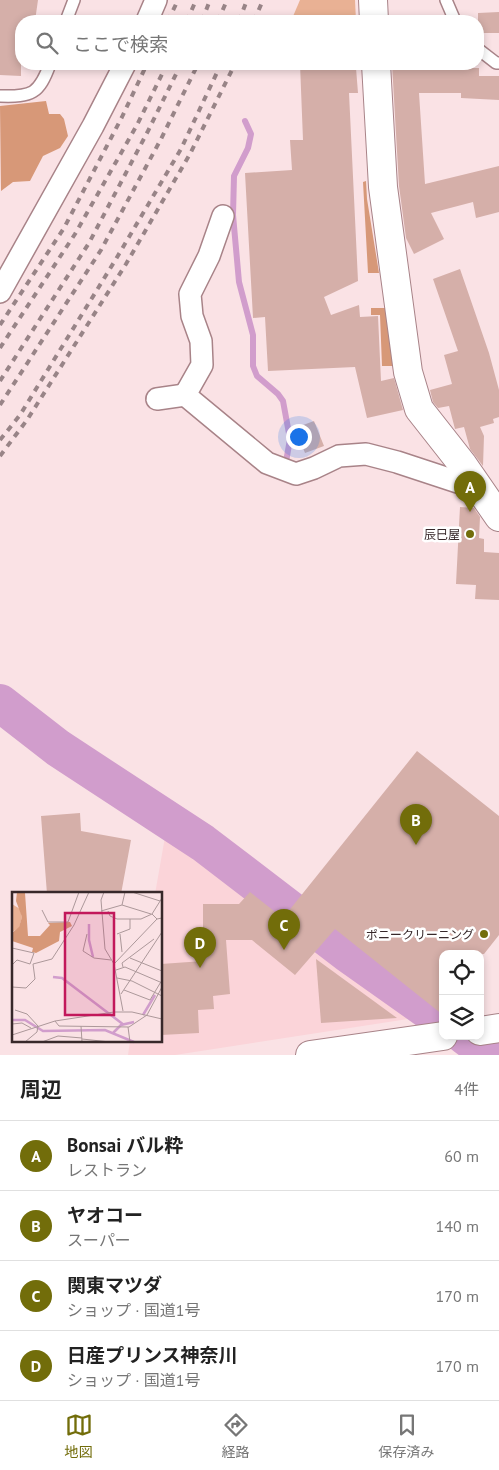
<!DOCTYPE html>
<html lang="ja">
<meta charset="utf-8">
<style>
:root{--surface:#fff;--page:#f6f6f6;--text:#222;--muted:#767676;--line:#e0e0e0;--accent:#726d0a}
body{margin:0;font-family:"PT Sans","Noto Sans JP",sans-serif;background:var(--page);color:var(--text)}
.controls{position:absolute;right:15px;bottom:15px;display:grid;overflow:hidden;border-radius:10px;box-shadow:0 2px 8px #0003}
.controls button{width:45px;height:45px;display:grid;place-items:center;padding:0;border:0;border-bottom:1px solid var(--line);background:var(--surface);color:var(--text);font:25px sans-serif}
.you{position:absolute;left:298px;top:436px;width:18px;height:18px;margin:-12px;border:4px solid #fff;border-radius:50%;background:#1a73e8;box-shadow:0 0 0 8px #1a73e833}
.badge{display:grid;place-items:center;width:32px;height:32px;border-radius:50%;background:var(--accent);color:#fff;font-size:16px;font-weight:700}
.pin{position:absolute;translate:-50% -41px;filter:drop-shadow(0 1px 2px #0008)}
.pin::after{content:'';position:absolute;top:26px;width:18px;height:15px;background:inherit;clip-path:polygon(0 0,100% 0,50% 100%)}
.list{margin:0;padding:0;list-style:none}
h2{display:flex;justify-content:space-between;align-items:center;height:65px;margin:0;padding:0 20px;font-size:21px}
h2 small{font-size:16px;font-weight:400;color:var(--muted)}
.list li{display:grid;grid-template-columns:32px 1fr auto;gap:15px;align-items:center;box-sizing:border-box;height:70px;padding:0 20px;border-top:1px solid var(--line)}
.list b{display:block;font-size:19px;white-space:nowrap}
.list p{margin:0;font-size:16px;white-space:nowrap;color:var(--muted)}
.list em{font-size:16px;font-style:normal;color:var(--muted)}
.icon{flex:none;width:28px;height:28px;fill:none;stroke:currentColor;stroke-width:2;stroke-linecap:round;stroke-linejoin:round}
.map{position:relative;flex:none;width:499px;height:1055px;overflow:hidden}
.search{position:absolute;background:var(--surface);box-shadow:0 2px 8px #0003;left:15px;right:15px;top:15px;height:55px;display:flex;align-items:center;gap:12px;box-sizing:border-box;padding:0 18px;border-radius:20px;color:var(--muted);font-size:19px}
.sheet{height:345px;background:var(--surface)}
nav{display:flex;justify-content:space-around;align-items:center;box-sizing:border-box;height:70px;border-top:1px solid var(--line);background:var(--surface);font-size:14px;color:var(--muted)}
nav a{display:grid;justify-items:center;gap:2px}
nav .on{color:var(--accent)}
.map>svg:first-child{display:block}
.built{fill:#fbd4d9}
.green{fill:#e9b194}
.forest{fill:#d79878}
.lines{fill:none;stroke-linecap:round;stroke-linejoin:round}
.stream{stroke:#d19dcc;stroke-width:6}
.river{stroke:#d19dcc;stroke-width:38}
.building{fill:#d5afa9}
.service-casing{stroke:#a88388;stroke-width:14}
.minor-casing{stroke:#a88388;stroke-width:24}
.tertiary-casing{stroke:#a88388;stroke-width:30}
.trunk-casing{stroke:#a88388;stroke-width:30}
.service{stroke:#fff;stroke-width:11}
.minor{stroke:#fff;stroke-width:21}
.tertiary{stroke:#fff;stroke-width:28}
.trunk{stroke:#fff;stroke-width:28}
.rail{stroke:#988487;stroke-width:4;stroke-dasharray:6 6;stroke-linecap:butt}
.poi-dot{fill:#726d0a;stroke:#fff;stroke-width:2}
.labels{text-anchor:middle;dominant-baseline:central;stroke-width:5;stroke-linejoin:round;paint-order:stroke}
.poi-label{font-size:12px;fill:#37282a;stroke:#fff;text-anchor:end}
.inset-river{fill:none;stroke:#d19dcc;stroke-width:2.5}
.inset-road{fill:none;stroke:#ac989a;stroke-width:1}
.view{fill:#c2185b;fill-opacity:0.15;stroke:#c2185b;stroke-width:2.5}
.inset-edge{fill:none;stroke:#37282a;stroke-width:2.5}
</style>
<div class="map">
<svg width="499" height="1055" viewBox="0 0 499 1055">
<rect width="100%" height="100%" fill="#fae2e5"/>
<!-- built -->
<polygon class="built" points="165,837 239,882 421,1017 175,1055 128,1055 130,1041 161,1041 161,894 155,894"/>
<!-- green -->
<polygon class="green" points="300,0 355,0 356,21 291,21"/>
<!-- forest -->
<g class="forest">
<polygon points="46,101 49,114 60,114 64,119 68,136 60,148 43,156 30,181 13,182 1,191 0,106"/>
<polygon points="366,181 367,199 379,273 368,273 363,182"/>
<polygon points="371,308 385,308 394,366 382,366 380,315 371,315"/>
</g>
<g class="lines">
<!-- stream -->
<polyline class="stream" points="245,121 251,134 248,148 234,176 233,215 239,282 253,335 253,366 257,376 278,394 283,401 290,439 286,462"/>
<!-- river -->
<g class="river">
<polyline points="0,703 58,748 203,843 347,953 443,1021"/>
<polyline points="465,1036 491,1055"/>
</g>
</g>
<!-- building -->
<g class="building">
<polygon points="0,0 38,0 35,21 21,21 21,76 0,75"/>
<polygon points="499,12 499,33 478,33 478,13"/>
<polygon points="300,64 347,64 347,69 356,68 358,93 349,93 358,281 324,297 331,315 359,305 360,317 378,316 381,381 394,378 403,410 367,418 355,367 268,371 265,317 253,318 245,173 292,170 290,140 303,140"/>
<polygon points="392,64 417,64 418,68 479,68 479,76 499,76 499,100 461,98 461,93 419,93 425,184 499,166 499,212 476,218 473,202 431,213 444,239 414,254 406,238 399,186"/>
<polygon points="460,269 489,353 499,390 499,417 493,419 494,423 480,427 484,436 483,466 470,449 464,427 455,429 449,406 438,408 433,402 430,390 452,384 444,355 458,351 433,279"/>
<polygon points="314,421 324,446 305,453 295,428"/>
<polygon points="460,507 474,508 480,517 479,538 484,539 484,552 499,553 499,600 475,599 476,585 456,584"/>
<polygon points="417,751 499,816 499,935 484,954 443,954 443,1015 335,929 295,975 252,940 226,940 230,994 213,996 214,1009 198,1010 199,1033 161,1035 161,964 203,961 203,904 239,904 250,892 283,918"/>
<polygon points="80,813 81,831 131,840 121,894 47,894 41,816"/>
<polygon points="316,959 397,1018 321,1023"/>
</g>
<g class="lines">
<!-- service casing -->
<g class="service-casing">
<g id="service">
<polyline points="446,0 455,21"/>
<polyline points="66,21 74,0"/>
<polyline points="478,49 496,63 499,63"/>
<path d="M0,96C32,97 39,94 50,64"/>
</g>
</g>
<!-- minor casing -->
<g class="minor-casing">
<g id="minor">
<polyline points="147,21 156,0"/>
<polyline points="223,216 209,256 190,294 192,316 201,341 202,365 185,395 267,463 296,474 314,468 339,456 366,454 397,462 479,489"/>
<polyline points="0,292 93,126 125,64"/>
<polyline points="157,399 185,395"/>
</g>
</g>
<!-- tertiary casing -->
<g class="tertiary-casing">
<g id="tertiary">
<polyline points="373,0 374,21"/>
<polyline points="376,64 383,187 408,372 419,409 463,465 499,517"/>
</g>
</g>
<!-- trunk casing -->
<g class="trunk-casing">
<g id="trunk">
<polyline points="480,1031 499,1028"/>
<polyline points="310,1055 443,1036"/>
</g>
</g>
<!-- service -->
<use href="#service" class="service"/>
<!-- minor -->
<use href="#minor" class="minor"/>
<!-- tertiary -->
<use href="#tertiary" class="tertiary"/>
<!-- trunk -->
<use href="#trunk" class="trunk"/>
<!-- rail -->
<g class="rail">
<polyline points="168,21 178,0"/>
<polyline points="187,21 196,0"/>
<polyline points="202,21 210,0"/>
<polyline points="218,21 227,0"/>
<polyline points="239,21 247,0"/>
<polyline points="254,21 263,0"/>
<polyline points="0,325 64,228 122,117 147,64"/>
<polyline points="0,348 75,234 137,125 167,64"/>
<polyline points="0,381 89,243 148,131 181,64"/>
<polyline points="0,405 101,250 161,139 198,64"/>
<polyline points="0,440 20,415 116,259 181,149 221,64"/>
<polyline points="0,456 27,420 126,264 190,154 235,64"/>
</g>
</g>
<!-- markers -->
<g class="poi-dot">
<circle cx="470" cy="534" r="5"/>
<circle cx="484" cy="934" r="5"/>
</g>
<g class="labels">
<!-- poi labels -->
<g class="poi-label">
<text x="460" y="534">辰巳屋</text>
<text x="474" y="934">ポニークリーニング</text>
</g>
</g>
<!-- overview -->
<g transform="translate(12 892)">
<rect width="150" height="150" fill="#fae2e5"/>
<path d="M0,12L8,17L10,25L7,36L0,40Z" fill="#e9b194"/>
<path d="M5,0L13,1L16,44H28L38,33L36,31L58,30L60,34L48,40L47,49L24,61L20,60L21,56L0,49V41L7,35L10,25L4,9Z" fill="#d79878"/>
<path class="inset-river" d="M77,32V48L81,65M41,85L50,86L112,133M131,123L143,103M0,128H13L31,139L93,138L122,150M101,141L109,133L122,130"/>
<path class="inset-road" d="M92,0L89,8L93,57L102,72L111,119M120,0L148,9M150,6L140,22L145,27L150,26M110,13L139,22M30,18L36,30H56L67,0M89,19L110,13L113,0M96,19L98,24L105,27H129L140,22M75,42L71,59L82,66L99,68M105,42L118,37V27M108,42L110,60M0,56L22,61L18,72M118,66L150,79M102,72L145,27M0,73L5,68L18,72M111,75L110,71L142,47M104,78L113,75L148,90M105,86L120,89L150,104M0,95L14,96L23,87L21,72L40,67L62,33L77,0M112,98L138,108L150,88M109,102L150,40M3,118L15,122L26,134L25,140L13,150M43,129L47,134L117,135L135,123L150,95M0,132L10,131L19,136M69,134L70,150M116,135L118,150M0,143L43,129L102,120H120L150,127M70,147L98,150M30,150L46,144L70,146"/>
<path class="view" d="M53,21H102V123H53Z"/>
<rect width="150" height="150" class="inset-edge"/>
</g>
</svg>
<div class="controls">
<button><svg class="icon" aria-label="locate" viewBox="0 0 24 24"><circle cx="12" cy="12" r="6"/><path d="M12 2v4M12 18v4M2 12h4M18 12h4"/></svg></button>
<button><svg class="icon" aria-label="layers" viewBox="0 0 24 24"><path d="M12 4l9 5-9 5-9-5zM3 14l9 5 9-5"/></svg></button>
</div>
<div class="you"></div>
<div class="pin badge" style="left:470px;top:512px">A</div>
<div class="pin badge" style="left:416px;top:845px">B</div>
<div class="pin badge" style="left:284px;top:950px">C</div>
<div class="pin badge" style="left:200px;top:968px">D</div>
<div class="search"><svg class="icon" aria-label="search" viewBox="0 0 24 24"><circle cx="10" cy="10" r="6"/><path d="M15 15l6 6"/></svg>ここで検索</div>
</div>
<section class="sheet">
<h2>周辺<small>4件</small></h2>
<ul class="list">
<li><span class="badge">A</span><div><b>Bonsai バル粋</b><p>レストラン</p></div><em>60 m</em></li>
<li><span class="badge">B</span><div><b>ヤオコー</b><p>スーパー</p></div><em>140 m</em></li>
<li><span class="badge">C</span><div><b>関東マツダ</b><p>ショップ · 国道1号</p></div><em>170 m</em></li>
<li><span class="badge">D</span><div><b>日産プリンス神奈川</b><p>ショップ · 国道1号</p></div><em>170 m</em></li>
</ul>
</section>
<nav>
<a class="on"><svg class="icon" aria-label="map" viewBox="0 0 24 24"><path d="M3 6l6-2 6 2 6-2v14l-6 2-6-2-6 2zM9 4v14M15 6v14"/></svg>地図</a>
<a><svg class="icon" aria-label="directions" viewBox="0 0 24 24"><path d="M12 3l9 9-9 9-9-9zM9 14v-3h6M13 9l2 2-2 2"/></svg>経路</a>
<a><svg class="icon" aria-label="saved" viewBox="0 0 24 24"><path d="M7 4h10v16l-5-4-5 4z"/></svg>保存済み</a>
</nav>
